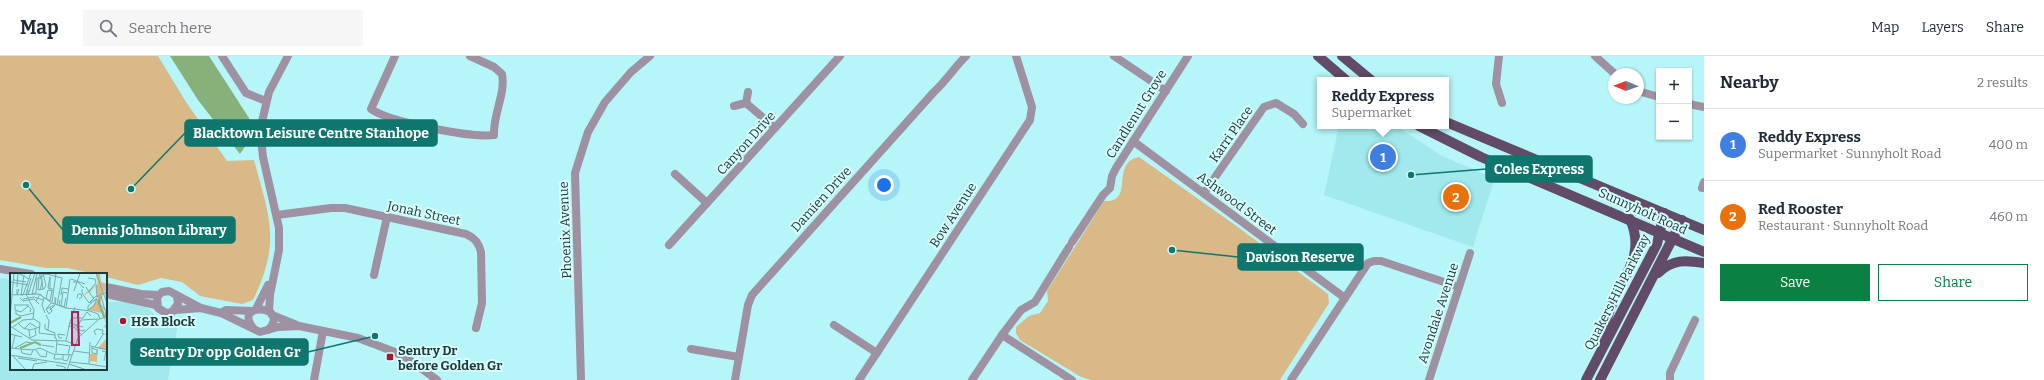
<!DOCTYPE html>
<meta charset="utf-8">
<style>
:root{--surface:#fff;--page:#f6f6f7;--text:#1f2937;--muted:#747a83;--line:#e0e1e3;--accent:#0b8043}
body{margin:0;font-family:Bitter,serif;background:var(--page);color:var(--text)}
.controls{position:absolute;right:12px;top:12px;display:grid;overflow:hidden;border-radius:0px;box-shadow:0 1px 3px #0004}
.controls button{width:36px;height:36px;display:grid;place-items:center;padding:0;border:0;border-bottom:1px solid var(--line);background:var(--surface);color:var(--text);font:20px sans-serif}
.compass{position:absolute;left:1608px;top:12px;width:36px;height:36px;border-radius:50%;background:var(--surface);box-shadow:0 1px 3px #0004;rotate:271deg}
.you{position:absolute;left:884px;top:129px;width:14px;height:14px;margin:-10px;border:3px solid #fff;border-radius:50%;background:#1a73e8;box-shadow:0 0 0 6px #1a73e833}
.badge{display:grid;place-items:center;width:26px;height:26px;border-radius:50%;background:var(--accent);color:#fff;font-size:13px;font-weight:700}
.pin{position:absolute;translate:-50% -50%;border:2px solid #fff;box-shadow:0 1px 4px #0006}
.popup{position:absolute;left:1317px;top:21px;width:132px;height:52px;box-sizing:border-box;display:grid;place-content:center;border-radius:0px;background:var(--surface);filter:drop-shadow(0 1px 3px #0005);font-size:13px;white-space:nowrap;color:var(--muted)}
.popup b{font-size:15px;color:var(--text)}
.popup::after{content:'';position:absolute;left:50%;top:100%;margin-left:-8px;border:8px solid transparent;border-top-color:var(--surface)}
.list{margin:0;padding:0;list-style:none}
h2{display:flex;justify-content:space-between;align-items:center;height:52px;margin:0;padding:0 16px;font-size:17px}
h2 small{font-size:13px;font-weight:400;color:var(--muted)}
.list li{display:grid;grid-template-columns:26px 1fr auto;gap:12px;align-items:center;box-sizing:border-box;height:72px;padding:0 16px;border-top:1px solid var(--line)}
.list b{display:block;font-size:15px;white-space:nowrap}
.list p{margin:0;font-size:13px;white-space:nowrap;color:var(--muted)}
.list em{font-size:13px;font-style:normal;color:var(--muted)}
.actions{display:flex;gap:8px;padding:12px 16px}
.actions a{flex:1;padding:9px 0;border:1px solid var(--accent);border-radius:0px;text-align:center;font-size:14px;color:var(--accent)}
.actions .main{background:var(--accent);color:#fff}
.icon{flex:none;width:22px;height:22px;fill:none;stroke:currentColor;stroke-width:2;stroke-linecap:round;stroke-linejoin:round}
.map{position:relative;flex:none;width:1704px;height:324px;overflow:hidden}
header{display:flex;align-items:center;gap:24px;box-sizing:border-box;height:56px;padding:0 20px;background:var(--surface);border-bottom:1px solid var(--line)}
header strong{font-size:19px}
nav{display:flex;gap:22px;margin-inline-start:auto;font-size:14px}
.search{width:280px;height:36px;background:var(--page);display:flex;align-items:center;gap:10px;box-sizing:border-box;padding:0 14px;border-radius:0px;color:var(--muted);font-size:15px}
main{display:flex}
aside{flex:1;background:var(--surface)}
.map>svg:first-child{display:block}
.built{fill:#a1e9ec}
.green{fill:#d8b987}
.water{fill:#87b17b}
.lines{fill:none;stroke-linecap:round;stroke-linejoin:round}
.minor{stroke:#9e91a2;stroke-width:8}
.tertiary{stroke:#9e91a2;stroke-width:8}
.primary{stroke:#614b68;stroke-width:10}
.poi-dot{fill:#ab1532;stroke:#d9feff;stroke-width:1.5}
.labels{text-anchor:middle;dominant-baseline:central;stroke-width:4;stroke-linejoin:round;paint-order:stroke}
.street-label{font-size:13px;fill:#203a3b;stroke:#d9feff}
.poi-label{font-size:13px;font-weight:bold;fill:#203a3b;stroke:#d9feff;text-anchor:start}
.inset-river{fill:none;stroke:#87b17b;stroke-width:2}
.inset-road{fill:none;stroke:#7aaaac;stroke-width:1}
.view{fill:#c2185b;fill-opacity:0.15;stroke:#c2185b;stroke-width:2}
.inset-edge{fill:none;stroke:#203a3b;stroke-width:2}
.leader{fill:none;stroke:#0f766e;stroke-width:1.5}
.callout-dot{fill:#0f766e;stroke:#d9feff;stroke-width:1.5}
.callout{fill:#0f766e;stroke:#0f766e;stroke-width:1.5}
.callout-label{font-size:14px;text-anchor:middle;font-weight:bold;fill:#fff}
</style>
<header>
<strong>Map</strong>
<div class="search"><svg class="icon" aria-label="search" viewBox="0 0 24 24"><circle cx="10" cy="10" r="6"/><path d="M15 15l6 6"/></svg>Search here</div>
<nav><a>Map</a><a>Layers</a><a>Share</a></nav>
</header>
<main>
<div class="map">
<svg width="1704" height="324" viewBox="0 0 1704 324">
<rect width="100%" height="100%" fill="#b6f5f8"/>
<!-- built -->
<g class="built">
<polygon points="1339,70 1396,70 1442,100 1484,118 1495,121 1473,191 1324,139"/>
<polygon points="2,222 11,224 11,313 106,313 106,246 122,246 143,250 149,253 155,259 158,266 178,268 168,324 0,324 0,223"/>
</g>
<!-- green -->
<g class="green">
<path d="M0,0H158L186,46L227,105L254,104C270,163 281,186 253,244L242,248L200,240L182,226L161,222L138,229L106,221V218H95L67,212H46L0,204Z"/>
<path d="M1139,101L1235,169L1328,238L1329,247L1280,324H1092L1081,321L1020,284L1016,277V271L1029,260L1040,257L1048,245L1047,235L1104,145C1136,147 1109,107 1139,101Z"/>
</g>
<!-- water -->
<polygon class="water" points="170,0 209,0 249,62 250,83 240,98 198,44"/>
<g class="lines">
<!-- minor -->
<g class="minor">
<polyline points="222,0 246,37 266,45"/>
<path d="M395,0L371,53C389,66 471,82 494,79C493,58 506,37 502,18L494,11L470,0"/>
<polyline points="1114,0 1166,35"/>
<polyline points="1499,0 1496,28 1502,47"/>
<polyline points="1595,0 1615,18"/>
<polyline points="1638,35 1659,41"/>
<polyline points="746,47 775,72"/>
<polyline points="1689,48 1704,51"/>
<polyline points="734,50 746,47 748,36"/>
<polyline points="1133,85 1345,242"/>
<polyline points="675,118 707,147"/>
<polyline points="1702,132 1704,126"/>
<polyline points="1204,137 1264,51 1276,47 1294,58 1303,68"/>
<path d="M277,159L331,152H345L466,178C475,182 479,187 481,196L482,247L476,272"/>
<polyline points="1072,186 1103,139 1110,132 1112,120 1116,112 1188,0"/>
<polyline points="669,189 840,0"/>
<polyline points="374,219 387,161"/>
<polyline points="256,253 268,229"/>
<polyline points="269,255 270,239 279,194 279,172 263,101 260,74 269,36 288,0"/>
<polyline points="834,269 877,297"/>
<polyline points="1002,279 1072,324"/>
<polyline points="691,293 739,301"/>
<polyline points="314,324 323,275"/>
<polyline points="581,324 575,117 588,76 605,46 631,16 650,0"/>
<path d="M735,324L748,249L752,239L933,37C946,25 954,12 966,0"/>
<polyline points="859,324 1030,64 1032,51 1016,0"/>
<polyline points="972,324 1002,279 1021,254 1035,246 1069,191"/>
<polyline points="1291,324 1368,207 1374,205 1381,205 1459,231"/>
<polyline points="1429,324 1470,197"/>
<polyline points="1670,324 1670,317 1695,264"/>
</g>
<!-- tertiary -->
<g class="tertiary">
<polyline points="0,213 31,218"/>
<polyline points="106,231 141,238 158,239"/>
<polyline points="106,238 156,249"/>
<polyline points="177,240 178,248 172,256 166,257 158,252 157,241 162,236 169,235 201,252"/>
<polyline points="175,254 201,252 221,257 260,276 278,271 299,270 358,282 395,296 414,307 437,324"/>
<polyline points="221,257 226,254 252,255"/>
<polyline points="272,259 297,269"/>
<path d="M253,272C232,245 292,249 268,274"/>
</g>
<!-- primary -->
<g class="primary">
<polyline points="1318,0 1346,24"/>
<polyline points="1342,0 1371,24"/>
<polyline points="1446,66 1704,174"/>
<polyline points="1419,70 1481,101 1704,196"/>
<path d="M1658,217C1673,203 1685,204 1704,207"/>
<path d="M1601,288C1604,274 1607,259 1613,246C1626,217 1645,197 1630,163"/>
<polyline points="1586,324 1657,188 1664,157"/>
<polyline points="1600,324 1682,164"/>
</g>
</g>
<!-- markers -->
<g class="poi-dot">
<circle cx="123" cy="265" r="4"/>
<rect x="386" y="297" width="8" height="8" rx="2"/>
</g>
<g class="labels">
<!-- street labels -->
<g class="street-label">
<text transform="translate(1136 58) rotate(-58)">Candlenut Grove</text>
<text transform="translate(1231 78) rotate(-55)">Karri Place</text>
<text transform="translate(746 87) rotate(-48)">Canyon Drive</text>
<text transform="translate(821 143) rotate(-48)">Damien Drive</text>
<text transform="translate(1237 147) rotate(37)">Ashwood Street</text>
<text transform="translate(1643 155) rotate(24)">Sunnyholt Road</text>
<text transform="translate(424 157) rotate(12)">Jonah Street</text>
<text transform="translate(953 159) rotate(-57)">Bow Avenue</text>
<text transform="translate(565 174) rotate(-92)">Phoenix Avenue</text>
<text transform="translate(1617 236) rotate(-63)">Quakers Hill Parkway</text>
<text transform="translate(1438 257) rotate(-72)">Avondale Avenue</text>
</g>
<!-- poi labels -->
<g class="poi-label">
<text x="131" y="265">H&amp;R Block</text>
<text x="398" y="294">Sentry Dr<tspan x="398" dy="15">before Golden Gr</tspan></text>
</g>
</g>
<!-- overview -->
<g transform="translate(10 217)">
<rect width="97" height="97" fill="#b6f5f8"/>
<path d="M86,0L90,1L91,9L97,11V29L94,16L90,31L94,38L97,55L93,54L96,51L92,40L78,37L88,27L86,12L80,19L72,23L88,10ZM97,60V77L88,75L86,97L87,89L80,88V81H87V76L96,66V62H93Z" fill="#d8b987"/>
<path class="inset-river" d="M88,27L94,44M0,50L11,44M10,75L25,69L31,72"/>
<path class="inset-road" d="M8,0L19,6M29,0L32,9L30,17M31,0L33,16M86,0L97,30M27,1L22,21L26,20L27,6M14,2L11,22H13L21,0M21,5L16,21L24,37L23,46M78,5L85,6L86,10L79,18M26,6L36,1L52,5M61,6L75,11M4,7L16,9M0,9L18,12M63,9H68L74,15M86,12L87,24M7,14L8,0M76,14L83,25M40,15V4L38,15L42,16H43M7,16V22L9,16M72,16V20L79,30M18,17V22L25,0M28,17L34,16L36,12L33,1M28,17L29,5M42,18L40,28L36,25L38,17L43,18M64,18L70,0M0,22L29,21L42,30L56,35L80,38L88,41L90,46M2,22L4,0M51,22L52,15L58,16M89,23L90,31L96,38L95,44M91,23L95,37M45,24V31L46,25M10,25L13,28L24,26L29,31M67,25L68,21H71L72,24L69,26M83,25L97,19M13,26L24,24L33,27M50,27L49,32L54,34L56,25M26,28L30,21L34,25L32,32L35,40M79,30L84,25L80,30M4,32H19M47,32L52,5M5,33V37L11,39L18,33L21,36L20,39M51,33L53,19L57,20M78,33V37L84,33L87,25M78,33L86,26V28M56,35L60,6M36,36L42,29L46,0M36,36L45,32L40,37M36,36L39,41L42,38L40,35M6,38V41L11,43L24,40M0,43L2,23M63,45H73L77,39L81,43M60,49L65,34M8,50L13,55L20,57L30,54M59,50L73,54M35,51V56L38,57L39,48L36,42M69,51L71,47L88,46M65,52L71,58L75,57M0,53L22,67L56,68L66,72M58,53L64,54L72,62M3,54L13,47L24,46L30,50L29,60M14,56L20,50L26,54M19,57L20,65L26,62L25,55M37,57L45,60V65M29,60L45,62M0,61L12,64M86,62L84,58L87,56L93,57L92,61M45,64L47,67L46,80M52,65H49L48,61L55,62M56,68L60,49M47,71L60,73L58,81M32,72L44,74M81,73L97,77M82,73V80L87,81V77L82,75M85,74L94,60M0,75L23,77L30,75L43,81L62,82M2,75L5,62M5,75L16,69L22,70M11,76L12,80L21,82L23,77M26,77L30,83L36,84L37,79M64,78L79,80M92,78L96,79L94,88M45,81L44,86H52M53,81V87L57,88L60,81M0,82L57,91M3,83L16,97M8,85L27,88M59,89L79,91M59,91L77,97M79,91L80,69M79,91L97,94M46,92L55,94V97M22,97L24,91L37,89M57,97L68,65L89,46L97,44"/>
<path class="view" d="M62,39H68L69,72H62Z"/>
<rect width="97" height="97" class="inset-edge"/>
</g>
<!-- callouts -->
<path class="leader" d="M131 133L185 77M1411 119L1486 113M26 129L63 174M1172 194L1238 201M375 280L308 296"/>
<g class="callout-dot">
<circle cx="131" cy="133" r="4"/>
<circle cx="1411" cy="119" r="4"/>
<circle cx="26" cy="129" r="4"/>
<circle cx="1172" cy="194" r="4"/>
<circle cx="375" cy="280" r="4"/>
</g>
<g class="callout">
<rect x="185" y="64" width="252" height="26" rx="4"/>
<rect x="1486" y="100" width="106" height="26" rx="4"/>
<rect x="63" y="161" width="172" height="26" rx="4"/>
<rect x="1238" y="188" width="125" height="26" rx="4"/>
<rect x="131" y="283" width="177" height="26" rx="4"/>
</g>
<g class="callout-label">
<text x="311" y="82">Blacktown Leisure Centre Stanhope</text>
<text x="1539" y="118">Coles Express</text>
<text x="149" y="179">Dennis Johnson Library</text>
<text x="1300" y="206">Davison Reserve</text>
<text x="220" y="301">Sentry Dr opp Golden Gr</text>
</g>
</svg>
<div class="controls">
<button>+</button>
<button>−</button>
</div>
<svg class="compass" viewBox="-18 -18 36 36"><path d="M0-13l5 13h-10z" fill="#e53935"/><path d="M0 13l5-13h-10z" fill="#747a83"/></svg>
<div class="you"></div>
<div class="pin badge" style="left:1383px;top:101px;background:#3f7fe0">1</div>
<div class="popup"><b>Reddy Express</b>Supermarket</div>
<div class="pin badge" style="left:1456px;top:141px;background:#e8710a">2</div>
</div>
<aside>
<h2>Nearby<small>2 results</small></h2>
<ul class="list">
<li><span class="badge" style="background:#3f7fe0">1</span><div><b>Reddy Express</b><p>Supermarket · Sunnyholt Road</p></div><em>400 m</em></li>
<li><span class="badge" style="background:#e8710a">2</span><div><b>Red Rooster</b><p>Restaurant · Sunnyholt Road</p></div><em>460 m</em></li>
</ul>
<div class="actions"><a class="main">Save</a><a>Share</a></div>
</aside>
</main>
